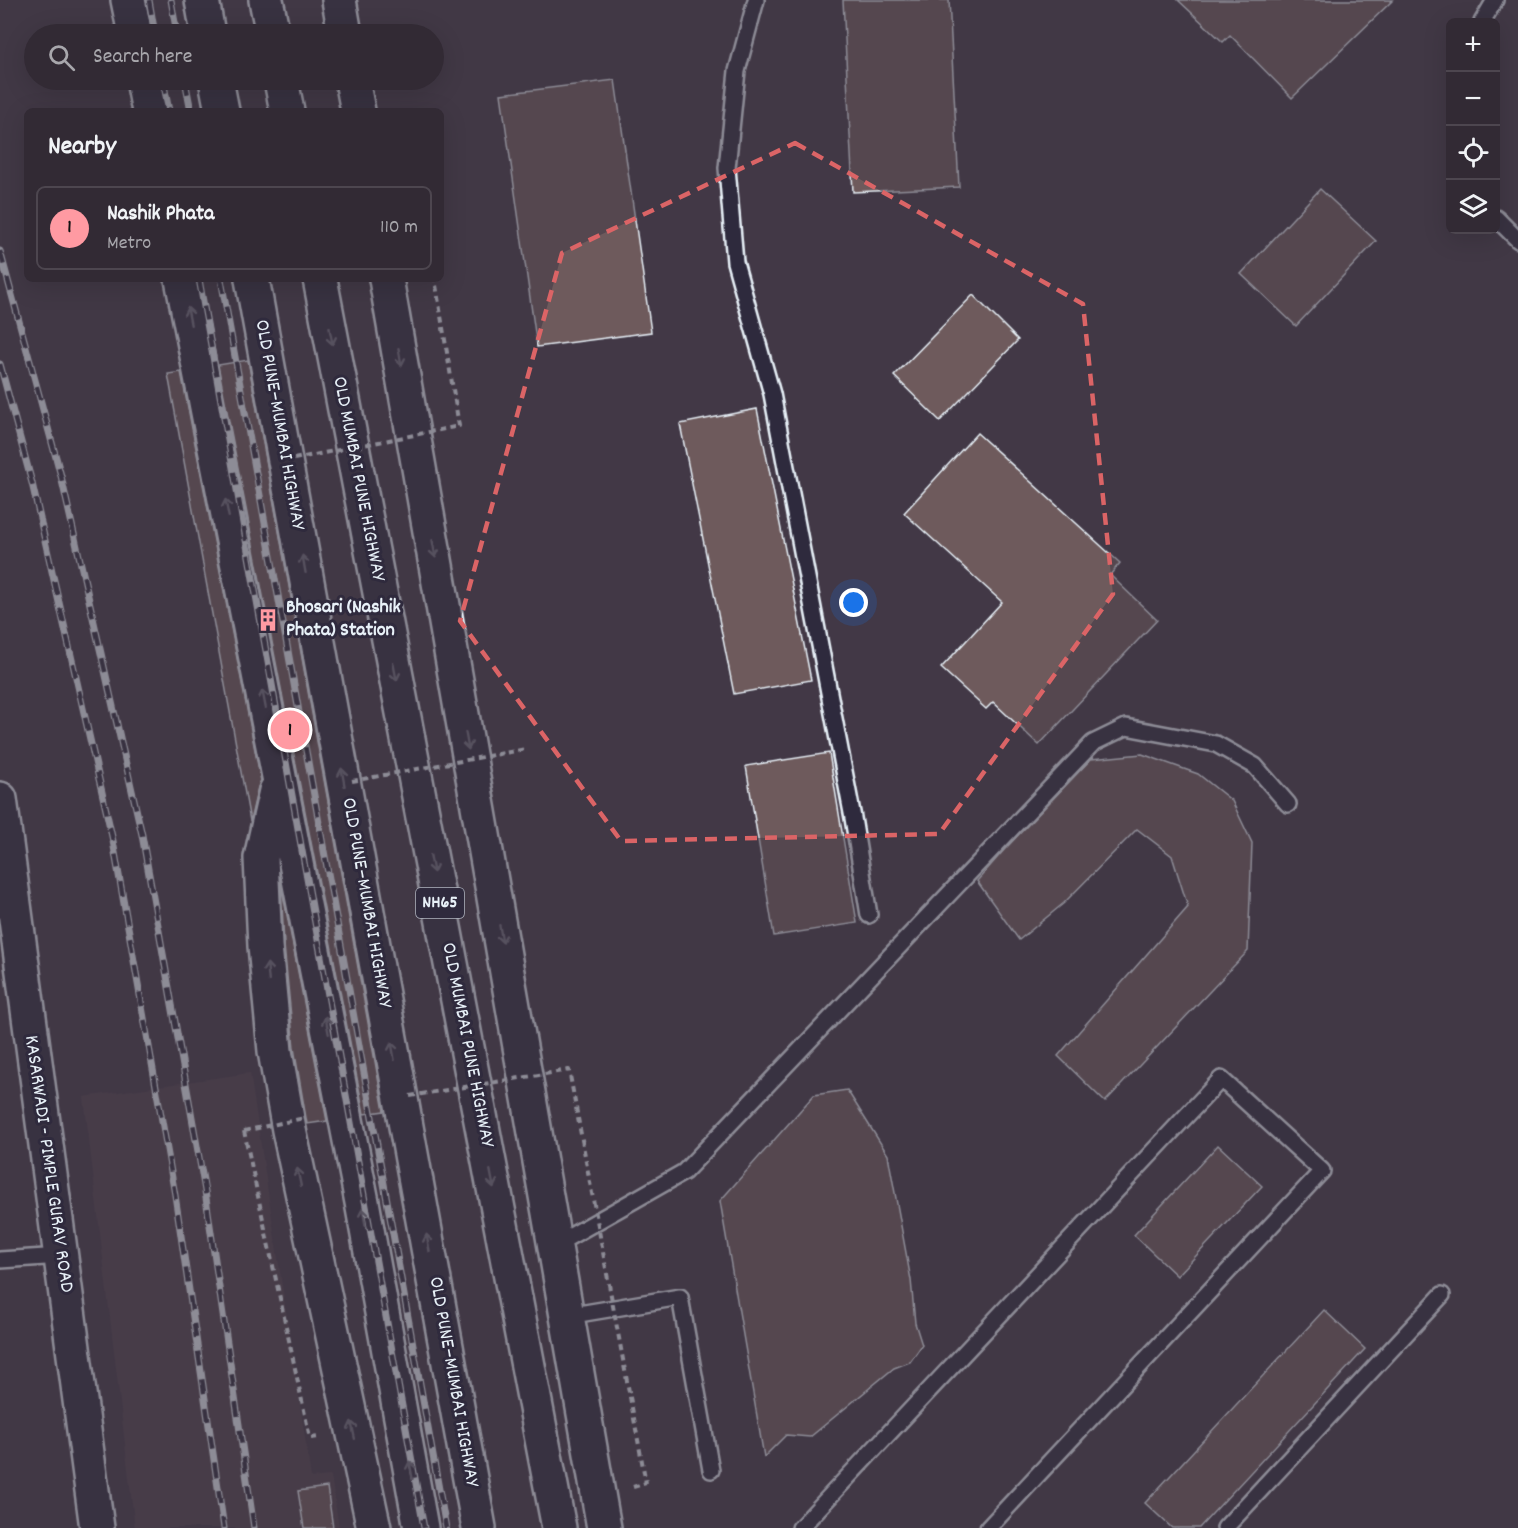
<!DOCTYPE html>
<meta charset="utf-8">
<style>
:root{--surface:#322a34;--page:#3d3640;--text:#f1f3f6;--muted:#a8a7ac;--line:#4d464f;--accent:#ff9aa2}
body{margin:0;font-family:Dekko,sans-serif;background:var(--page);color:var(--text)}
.controls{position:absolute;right:18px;top:18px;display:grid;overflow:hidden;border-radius:9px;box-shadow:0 6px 24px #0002}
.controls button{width:54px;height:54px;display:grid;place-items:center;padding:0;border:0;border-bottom:2px solid var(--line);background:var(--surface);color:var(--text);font:30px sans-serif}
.you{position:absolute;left:854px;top:603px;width:21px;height:21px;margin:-15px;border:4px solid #fff;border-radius:50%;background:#1a73e8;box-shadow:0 0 0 9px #1a73e833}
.badge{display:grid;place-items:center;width:39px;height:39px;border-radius:50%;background:var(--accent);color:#111;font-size:20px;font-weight:700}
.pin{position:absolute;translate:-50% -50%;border:3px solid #fff;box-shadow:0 2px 6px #0006}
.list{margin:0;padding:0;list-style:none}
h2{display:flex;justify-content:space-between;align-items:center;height:78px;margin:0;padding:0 24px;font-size:26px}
h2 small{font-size:20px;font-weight:400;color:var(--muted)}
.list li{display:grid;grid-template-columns:39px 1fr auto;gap:18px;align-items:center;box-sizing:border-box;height:84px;margin:0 12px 12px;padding:0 12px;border:2px solid var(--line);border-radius:9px}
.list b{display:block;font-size:22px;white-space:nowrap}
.list p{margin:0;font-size:20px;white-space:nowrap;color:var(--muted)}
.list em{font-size:20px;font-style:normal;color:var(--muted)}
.icon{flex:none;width:33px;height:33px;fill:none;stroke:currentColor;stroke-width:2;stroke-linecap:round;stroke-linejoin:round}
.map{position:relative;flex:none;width:1518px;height:1528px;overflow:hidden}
.search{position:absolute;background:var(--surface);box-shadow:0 6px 24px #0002;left:24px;top:24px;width:420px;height:66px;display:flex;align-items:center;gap:15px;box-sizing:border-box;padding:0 21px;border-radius:33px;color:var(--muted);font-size:22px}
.panel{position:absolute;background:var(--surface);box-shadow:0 6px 24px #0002;left:24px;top:108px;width:420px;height:174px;border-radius:9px}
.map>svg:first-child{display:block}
.built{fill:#4f424d}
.building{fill:#6e5a5c;stroke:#e8f1f8;stroke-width:1.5}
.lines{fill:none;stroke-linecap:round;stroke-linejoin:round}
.service-casing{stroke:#e8f1f8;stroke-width:20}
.primary-casing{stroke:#e8f1f8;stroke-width:38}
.trunk-casing{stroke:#e8f1f8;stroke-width:38}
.path{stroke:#e8f1f8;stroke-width:4;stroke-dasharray:6 4.5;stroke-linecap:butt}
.service{stroke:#2f2a3d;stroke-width:15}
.primary{stroke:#2f2a3d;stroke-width:33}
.trunk{stroke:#2f2a3d;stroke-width:33}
.rail-casing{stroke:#e8f1f8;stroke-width:7}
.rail{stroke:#2f2a3d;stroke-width:4.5;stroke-dasharray:14;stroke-linecap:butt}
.path-bridge{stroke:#e8f1f8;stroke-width:4;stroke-dasharray:6 4.5;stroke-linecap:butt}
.oneway{stroke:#70707e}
.marked{fill:none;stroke:#db6466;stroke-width:4.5;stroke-dasharray:12 8;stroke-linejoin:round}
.labels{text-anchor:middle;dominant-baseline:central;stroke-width:6;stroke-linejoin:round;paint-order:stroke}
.shield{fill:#2f2a3d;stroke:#b0b5c0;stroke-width:1.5}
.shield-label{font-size:18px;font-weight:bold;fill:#e8f1f8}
.street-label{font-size:20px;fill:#e8f1f8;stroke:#2f2a3d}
.poi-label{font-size:20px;font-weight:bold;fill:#e8f1f8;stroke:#2f2a3d;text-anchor:start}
</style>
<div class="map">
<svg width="1518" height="1528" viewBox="0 0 1518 1528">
<rect width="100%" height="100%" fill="#423846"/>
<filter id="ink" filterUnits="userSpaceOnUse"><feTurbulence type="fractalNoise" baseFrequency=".0167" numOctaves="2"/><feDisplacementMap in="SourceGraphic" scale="12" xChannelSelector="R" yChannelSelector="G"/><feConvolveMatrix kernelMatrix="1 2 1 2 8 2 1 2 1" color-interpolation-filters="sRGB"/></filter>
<g filter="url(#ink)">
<!-- built -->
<polygon class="built" points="250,1073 311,1478 331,1476 339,1528 135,1528 84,1097"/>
<!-- building -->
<g class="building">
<polygon points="843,0 949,0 959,187 853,192"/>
<polygon points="1178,0 1393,0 1292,98 1230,35 1223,42"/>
<polygon points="615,80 651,332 537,347 501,94"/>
<polygon points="1320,189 1376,241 1296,326 1241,274"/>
<polygon points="973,295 1018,340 940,421 894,376"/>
<polygon points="248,360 384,1111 364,1114 218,365"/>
<polygon points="181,372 261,781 258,787 250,821 168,374"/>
<polygon points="757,409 811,680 734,694 680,424"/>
<polygon points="977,433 1120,563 1110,575 1157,620 1039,745 993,702 986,709 941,668 1002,602 904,513"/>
<polygon points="829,753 857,923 774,936 746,766"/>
<polygon points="1142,754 1198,774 1232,801 1252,843 1248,951 1105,1102 1058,1056 1188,907 1172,856 1137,829 1064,903 1019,940 977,881 1004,850 1091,759"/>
<polygon points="281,884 327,1121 307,1124 294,1048 284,945"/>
<polygon points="847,1090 888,1155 911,1280 915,1323 922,1345 910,1362 894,1368 810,1437 786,1435 764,1457 720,1201 814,1095"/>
<polygon points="1218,1145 1262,1186 1177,1276 1134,1235"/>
<polygon points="1324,1310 1365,1349 1199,1528 1172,1528 1145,1503"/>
<polygon points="327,1487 333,1528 304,1528 298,1491"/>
</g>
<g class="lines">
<!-- service casing -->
<g class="service-casing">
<g id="service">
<polyline points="756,0 737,71 727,168 735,262 772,394 853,818 869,915"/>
<polyline points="1482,22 1495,0"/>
<polyline points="1496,218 1518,240"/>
<polyline points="555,1245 684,1172 1093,743 1126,727 1216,744 1255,766 1288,804"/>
<polyline points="0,1260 61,1256"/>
<polyline points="567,1316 680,1297 711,1470"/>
<polyline points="800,1528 1221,1079 1322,1171 988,1528"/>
<polyline points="1225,1528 1442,1295"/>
</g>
</g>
<!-- primary casing -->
<g class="primary-casing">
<g id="primary">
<polyline points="128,0 135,34"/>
<polyline points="339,0 345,34"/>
<polyline points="143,80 149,111"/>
<polyline points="352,80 358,111"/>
<polyline points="182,279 362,1202 421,1528"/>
<polyline points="386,279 604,1528"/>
<polyline points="276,791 261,858 265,946 275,1051 289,1130 374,1528"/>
<polyline points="0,799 97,1528"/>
</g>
</g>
<!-- trunk casing -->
<g class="trunk-casing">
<g id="trunk">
<polyline points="202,0 208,34"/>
<polyline points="266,0 273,34"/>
<polyline points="216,80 222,111"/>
<polyline points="281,80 287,111"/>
<polyline points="252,279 479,1528"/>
<polyline points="320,279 559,1528"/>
</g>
</g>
<!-- path -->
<g class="path">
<polyline points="244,1131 310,1438 319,1437"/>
<polyline points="633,1487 646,1483"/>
</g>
<!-- service -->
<use href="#service" class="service"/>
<!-- primary -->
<use href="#primary" class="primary"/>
<!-- trunk -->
<use href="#trunk" class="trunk"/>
<!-- rail casing -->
<g class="rail-casing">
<g id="rail">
<polyline points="149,0 155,34"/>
<polyline points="171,0 177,34"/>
<polyline points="163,80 169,111"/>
<polyline points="185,80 191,111"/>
<polyline points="0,251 61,476 142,835 205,1191 254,1528"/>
<polyline points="199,279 424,1528"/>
<polyline points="221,279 446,1528"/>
<polyline points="0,364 32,483 113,841 175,1195 224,1528"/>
</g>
</g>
<!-- rail -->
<use href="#rail" class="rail"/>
<!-- path-bridge -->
<g class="path-bridge">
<polyline points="294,459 459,426 435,279"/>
<polyline points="352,781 526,749"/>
<polyline points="410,1096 569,1070 646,1483"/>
<polyline points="244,1131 304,1118"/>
</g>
</g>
<!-- one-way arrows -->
<defs><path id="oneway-shaft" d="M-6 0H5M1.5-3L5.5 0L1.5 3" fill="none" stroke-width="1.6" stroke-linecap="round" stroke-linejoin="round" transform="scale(1.5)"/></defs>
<g class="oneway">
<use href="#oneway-shaft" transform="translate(189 316) rotate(-101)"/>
<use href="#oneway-shaft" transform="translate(331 336) rotate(79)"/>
<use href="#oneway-shaft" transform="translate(400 357) rotate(80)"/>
<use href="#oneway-shaft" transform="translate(227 508) rotate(-101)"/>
<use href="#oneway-shaft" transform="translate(434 549) rotate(80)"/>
<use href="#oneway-shaft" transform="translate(304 564) rotate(-100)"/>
<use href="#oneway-shaft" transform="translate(395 672) rotate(79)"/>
<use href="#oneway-shaft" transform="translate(264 699) rotate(-101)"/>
<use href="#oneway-shaft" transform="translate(467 741) rotate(80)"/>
<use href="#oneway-shaft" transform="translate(343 777) rotate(-100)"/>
<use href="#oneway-shaft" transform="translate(432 864) rotate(79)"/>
<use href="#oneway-shaft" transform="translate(501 934) rotate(80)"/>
<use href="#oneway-shaft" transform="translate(268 972) rotate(-95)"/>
<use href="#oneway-shaft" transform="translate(327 1025) rotate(-101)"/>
<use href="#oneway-shaft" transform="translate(393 1051) rotate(-100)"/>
<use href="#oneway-shaft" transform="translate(299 1177) rotate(-102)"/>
<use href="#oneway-shaft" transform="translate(492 1179) rotate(79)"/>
<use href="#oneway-shaft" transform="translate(364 1217) rotate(-100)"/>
<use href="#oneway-shaft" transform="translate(428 1243) rotate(-100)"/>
<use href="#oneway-shaft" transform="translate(353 1430) rotate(-102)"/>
<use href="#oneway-shaft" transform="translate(411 1470) rotate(-100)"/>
</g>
</g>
<!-- marked area -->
<path d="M0 0H1518V1528H0ZM795,143L1083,304L1113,594L939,834L621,841L460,621L562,253Z" fill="#423846" fill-opacity=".55" fill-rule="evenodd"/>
<path class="marked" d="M795,143L1083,304L1113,594L939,834L621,841L460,621L562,253Z"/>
<!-- icons -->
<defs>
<g id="building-bare" transform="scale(1.8)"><path d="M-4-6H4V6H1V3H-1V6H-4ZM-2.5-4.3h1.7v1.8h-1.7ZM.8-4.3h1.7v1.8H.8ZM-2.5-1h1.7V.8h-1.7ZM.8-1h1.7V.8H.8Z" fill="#ff9aa2" stroke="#2f2a3d" stroke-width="2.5" paint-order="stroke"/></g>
</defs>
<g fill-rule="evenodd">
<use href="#building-bare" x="268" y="620"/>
</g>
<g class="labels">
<!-- shield labels -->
<rect class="shield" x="416" y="888" width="48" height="30" rx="4.5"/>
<g class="shield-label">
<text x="440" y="903">NH65</text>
</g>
<!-- street labels -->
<g class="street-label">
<text transform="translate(279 425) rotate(80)">OLD PUNE–MUMBAI HIGHWAY</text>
<text transform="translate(358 479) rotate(79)">OLD MUMBAI PUNE HIGHWAY</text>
<text transform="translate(366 903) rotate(80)">OLD PUNE–MUMBAI HIGHWAY</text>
<text transform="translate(467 1045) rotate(79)">OLD MUMBAI PUNE HIGHWAY</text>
<text transform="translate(48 1164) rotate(82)">KASARWADI - PIMPLE GURAV ROAD</text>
<text transform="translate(453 1382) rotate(80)">OLD PUNE–MUMBAI HIGHWAY</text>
</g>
<!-- poi labels -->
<g class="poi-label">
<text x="286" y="608">Bhosari (Nashik<tspan x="286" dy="23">Phata) Station</tspan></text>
</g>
</g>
</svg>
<div class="controls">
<button>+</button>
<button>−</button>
<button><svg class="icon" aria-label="locate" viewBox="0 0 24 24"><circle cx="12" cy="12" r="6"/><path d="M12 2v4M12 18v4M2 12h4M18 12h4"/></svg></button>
<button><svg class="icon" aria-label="layers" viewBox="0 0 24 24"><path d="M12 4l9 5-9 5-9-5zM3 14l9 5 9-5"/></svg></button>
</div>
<div class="you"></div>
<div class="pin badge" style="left:290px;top:730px">1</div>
<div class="search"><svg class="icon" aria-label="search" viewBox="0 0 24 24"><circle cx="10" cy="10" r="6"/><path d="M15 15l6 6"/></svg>Search here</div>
<section class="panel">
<h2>Nearby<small></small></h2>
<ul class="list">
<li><span class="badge">1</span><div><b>Nashik Phata</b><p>Metro</p></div><em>110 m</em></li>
</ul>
</section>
</div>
